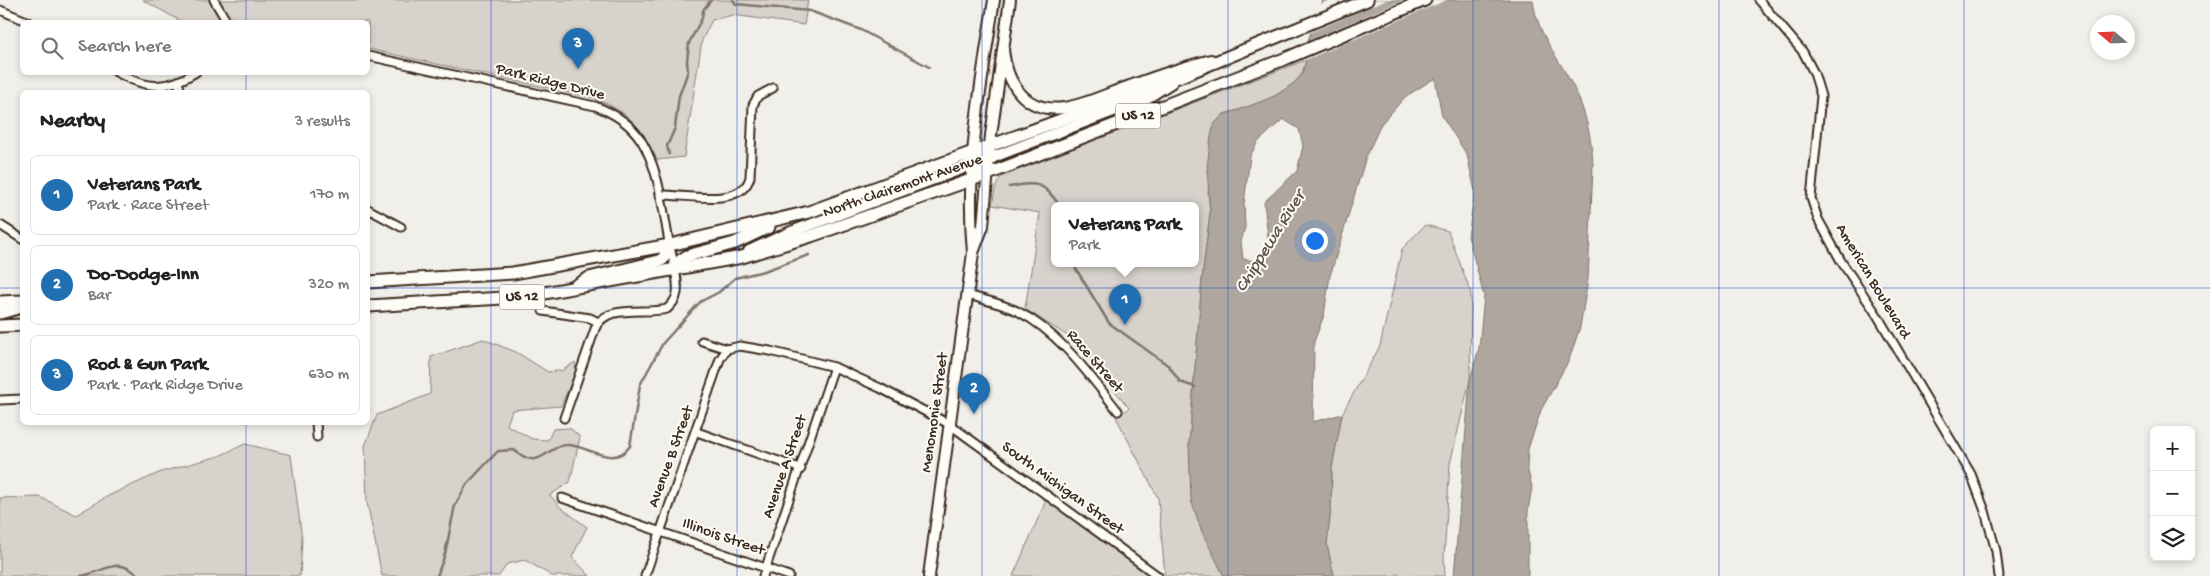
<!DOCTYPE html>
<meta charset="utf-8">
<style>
:root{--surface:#fff;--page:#f2f2f2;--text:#222;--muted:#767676;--line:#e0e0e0;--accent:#1f6fb2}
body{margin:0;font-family:"Gochi Hand",sans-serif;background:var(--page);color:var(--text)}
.controls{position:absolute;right:15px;bottom:15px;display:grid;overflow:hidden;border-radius:8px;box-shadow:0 2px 8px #0003}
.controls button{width:45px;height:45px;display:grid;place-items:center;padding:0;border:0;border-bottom:1px solid var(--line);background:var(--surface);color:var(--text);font:25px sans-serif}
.compass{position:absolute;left:2090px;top:15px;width:45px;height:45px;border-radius:50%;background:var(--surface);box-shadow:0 2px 8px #0003;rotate:289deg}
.you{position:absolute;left:1314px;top:240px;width:18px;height:18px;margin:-12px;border:4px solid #fff;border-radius:50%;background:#1a73e8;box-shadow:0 0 0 8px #1a73e833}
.badge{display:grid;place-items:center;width:32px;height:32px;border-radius:50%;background:var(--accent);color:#fff;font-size:16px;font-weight:700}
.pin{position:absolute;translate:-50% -41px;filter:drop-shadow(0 1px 2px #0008)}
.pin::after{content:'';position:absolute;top:26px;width:18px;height:15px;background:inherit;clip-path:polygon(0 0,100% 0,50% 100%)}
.popup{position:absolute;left:1051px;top:202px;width:148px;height:65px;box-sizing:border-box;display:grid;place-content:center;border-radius:8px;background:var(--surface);filter:drop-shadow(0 1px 4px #0005);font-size:16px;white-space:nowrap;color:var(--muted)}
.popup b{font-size:19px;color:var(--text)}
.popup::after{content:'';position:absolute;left:50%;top:100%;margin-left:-10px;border:10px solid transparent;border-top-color:var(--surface)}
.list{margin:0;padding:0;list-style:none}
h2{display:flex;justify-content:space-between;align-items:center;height:65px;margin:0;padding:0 20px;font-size:21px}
h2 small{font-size:16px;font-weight:400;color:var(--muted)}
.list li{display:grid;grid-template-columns:32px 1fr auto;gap:15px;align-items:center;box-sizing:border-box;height:80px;margin:0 10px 10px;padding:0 10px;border:1px solid var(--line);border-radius:8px}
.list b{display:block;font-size:19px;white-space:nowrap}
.list p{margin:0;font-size:16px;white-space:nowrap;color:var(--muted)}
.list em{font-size:16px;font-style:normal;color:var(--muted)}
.icon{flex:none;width:28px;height:28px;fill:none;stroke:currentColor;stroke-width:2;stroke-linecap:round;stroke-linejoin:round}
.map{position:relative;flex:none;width:2210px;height:576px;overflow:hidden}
.search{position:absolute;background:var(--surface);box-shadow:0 2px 8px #0003;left:20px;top:20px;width:350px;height:55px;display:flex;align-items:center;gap:12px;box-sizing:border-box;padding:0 18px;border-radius:8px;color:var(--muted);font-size:19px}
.panel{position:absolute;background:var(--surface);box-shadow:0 2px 8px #0003;left:20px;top:90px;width:350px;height:335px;border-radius:8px}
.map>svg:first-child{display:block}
.green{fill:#d7d2cc;stroke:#897e75;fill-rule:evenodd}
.water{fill:#aea69f;stroke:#80746b;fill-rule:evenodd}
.pier{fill:#f1efea}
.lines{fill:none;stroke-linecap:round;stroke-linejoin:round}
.stream{stroke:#80746b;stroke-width:2.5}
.street-casing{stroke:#3b2a1e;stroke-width:11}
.secondary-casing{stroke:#3b2a1e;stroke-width:14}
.primary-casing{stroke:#3b2a1e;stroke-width:15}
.street{stroke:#fdfcf7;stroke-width:7}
.secondary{stroke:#fdfcf7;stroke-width:10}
.primary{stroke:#fdfcf7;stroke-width:11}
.grid{fill:none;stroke:#1d4ed8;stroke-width:1;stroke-opacity:0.55}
.labels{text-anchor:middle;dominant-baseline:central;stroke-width:4;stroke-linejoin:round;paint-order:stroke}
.shield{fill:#fdfcf7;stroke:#75695f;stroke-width:1}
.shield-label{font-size:15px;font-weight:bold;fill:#3b2a1e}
.street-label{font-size:16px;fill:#3b2a1e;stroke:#fdfcf7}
.water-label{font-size:18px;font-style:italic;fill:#63554b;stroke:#fdfcf7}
</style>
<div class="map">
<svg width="2210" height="576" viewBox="0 0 2210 576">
<rect width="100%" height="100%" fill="#f1efea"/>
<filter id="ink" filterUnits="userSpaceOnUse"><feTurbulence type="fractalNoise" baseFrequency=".02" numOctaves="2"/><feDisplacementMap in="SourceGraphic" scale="10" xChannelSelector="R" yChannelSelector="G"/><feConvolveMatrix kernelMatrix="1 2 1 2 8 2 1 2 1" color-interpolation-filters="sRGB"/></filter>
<g filter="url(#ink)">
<!-- green -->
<g class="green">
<path d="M143,0H808L804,25L733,15L712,20L702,40L684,157L657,160C639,124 631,113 593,98L368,49V22H182Z"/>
<path d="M1306,60C1305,64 1304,70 1301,75C1288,95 1247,108 1224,114L1208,192L1210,212L1202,279L1189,445L1224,576H1165L1158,498L1116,417L1129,408L1074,340L1025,309L1040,213L992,205C995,192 994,180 1008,173ZM1055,206H1195V264H1055Z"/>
<polygon points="1425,225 1448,231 1471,293 1470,380 1450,464 1444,557 1445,576 1405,576 1397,574 1394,576 1334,576 1327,545 1331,507 1332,468 1342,414 1380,346 1402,249"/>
<polygon points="483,339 516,352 548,372 563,370 575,362 576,371 561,406 512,410 507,425 532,439 548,440 553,429 570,428 580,437 570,482 550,495 560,507 587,527 572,557 590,576 552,576 525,560 507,564 499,576 382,576 367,502 365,446 377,415 430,394 431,357"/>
<polygon points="245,444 291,455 302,539 300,576 0,576 0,498 40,497 76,515 110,495 161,472 219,456"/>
<polygon points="1048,496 1158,576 1013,576"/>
</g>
<!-- water -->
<path class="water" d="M1323,0H1533C1536,32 1560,60 1574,88C1586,112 1592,139 1593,166L1588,280L1580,327L1569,360L1541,410L1528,449L1527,467L1532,487L1528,511V576H1454L1470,380L1479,348L1484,296L1468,236L1475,191L1467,155L1442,116L1435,78L1405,97L1381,124L1366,157L1330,276L1324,315L1314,342L1313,422L1342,414L1332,468L1331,507L1327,545L1334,576H1224L1202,532L1191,500L1189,445L1202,279L1210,212L1207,167L1211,136L1214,124L1224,114L1239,110L1275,96L1294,83L1302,74L1306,60L1308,40ZM1283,119L1299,129L1303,146L1297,171L1264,202L1269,246L1255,261L1243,259L1241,242L1245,227L1244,204L1250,156L1258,142Z"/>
<!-- pier -->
<g class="pier">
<polygon points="1330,0 1387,0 1309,33 1318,5"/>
<polygon points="1403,0 1447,0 1303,61 1305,42"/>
</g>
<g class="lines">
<!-- stream -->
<g class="stream">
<polyline points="733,0 736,4 810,11 861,30 929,67"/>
<polyline points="669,154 667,146 675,128 679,96 688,71 687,61 689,43 702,18 703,10 711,0"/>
<path d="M1009,187C1038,182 1042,181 1060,206"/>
<polyline points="1073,264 1109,323 1169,366 1180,382 1195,387"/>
<path d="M81,576C105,572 117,555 139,576"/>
<path d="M437,576L445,554L455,505L467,484L498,451L514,450C543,474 545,443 570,445C591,448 615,468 630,446L640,385L663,343L700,302L719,292L735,278L764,271L809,255"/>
</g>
<!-- street casing -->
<g class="street-casing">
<g id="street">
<polyline points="214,0 227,22"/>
<polyline points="1759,0 1803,52 1814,73 1821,96 1811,198 1818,219 1841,261 1877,315 1971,474 1985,511 1996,551 1999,576"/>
<polyline points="0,10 29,22"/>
<path d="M368,56L595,106C614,113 630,123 641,140C660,171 663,212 670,247C673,261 679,279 677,293C676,300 672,304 667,309C645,315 605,303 595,329L564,418"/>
<path d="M116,72C147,89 165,91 196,72"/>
<polyline points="178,82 181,92"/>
<path d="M660,195C685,194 742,209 750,177L753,105L758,96L773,88"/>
<polyline points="368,209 401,227"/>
<polyline points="0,225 22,239"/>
<path d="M968,295C984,300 1004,304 1019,312C1061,334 1089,375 1118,411"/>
<polyline points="543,311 590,318 598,322"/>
<polyline points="702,341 727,349 740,346 770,351 834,367 880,388 949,424 1158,576"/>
<polyline points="0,400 22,399"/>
<polyline points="316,422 317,437"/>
<polyline points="697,432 801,469"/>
<polyline points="562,498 789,576"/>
<polyline points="645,576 720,359 727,349"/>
<polyline points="763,576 834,367"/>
</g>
</g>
<!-- secondary casing -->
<g class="secondary-casing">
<g id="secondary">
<path d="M1003,50C1007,84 1025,113 1064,108C1086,105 1109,93 1130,86C1157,76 1183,67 1211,60"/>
<polyline points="972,179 984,163 996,156 1147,98 1172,82"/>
<polyline points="974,250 983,226 991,135 1010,0"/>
<polyline points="749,251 791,232 961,169 977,159 990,147"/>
<path d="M929,576L973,253C965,168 981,84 994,0"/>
</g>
</g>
<!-- primary casing -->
<g class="primary-casing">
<g id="primary">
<polyline points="675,271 681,260 687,256 735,243 769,227"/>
<polyline points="368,282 513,273 670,245 809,212 1181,76 1367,0"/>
<polyline points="575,286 589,278 659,261 663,259 670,245"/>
<polyline points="0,302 22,301"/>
<polyline points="368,306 522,297 742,257 811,236 988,174 1287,58 1425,0"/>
<polyline points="0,313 22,307"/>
<polyline points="0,326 22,325"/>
</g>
</g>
<!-- street -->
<use href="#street" class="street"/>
<!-- secondary -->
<use href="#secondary" class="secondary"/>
<!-- primary -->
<use href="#primary" class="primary"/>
</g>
</g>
<!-- grid -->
<path class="grid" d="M246,0V22M491,0V576M737,0V576M982,0V576M1228,0V576M1473,0V576M1719,0V576M1964,0V576M246,72V92M0,288H22M368,288H2210M246,422V576"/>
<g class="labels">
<!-- shield labels -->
<g class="shield">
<rect x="1115.5" y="103.5" width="45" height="25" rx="4"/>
<rect x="499.5" y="284.5" width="45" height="25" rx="4"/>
</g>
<g class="shield-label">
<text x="1138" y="116">US 12</text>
<text x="522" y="297">US 12</text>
</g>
<!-- street labels -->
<g class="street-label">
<text transform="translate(550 83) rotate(14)">Park Ridge Drive</text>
<text transform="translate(903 187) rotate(-19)">North Clairemont Avenue</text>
<text transform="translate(1872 282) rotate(59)">American Boulevard</text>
<text transform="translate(1094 362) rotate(49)">Race Street</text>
<text transform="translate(936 413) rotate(-82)">Menomonie Street</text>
<text transform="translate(672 457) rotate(-70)">Avenue B Street</text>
<text transform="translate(786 467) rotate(-71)">Avenue A Street</text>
<text transform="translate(1062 489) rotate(36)">South Michigan Street</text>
<text transform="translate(723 538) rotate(19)">Illinois Street</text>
</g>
<!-- water labels -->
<g class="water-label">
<text transform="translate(1271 242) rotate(-58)">Chippewa River</text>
</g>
</g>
</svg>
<div class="controls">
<button>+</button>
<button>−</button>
<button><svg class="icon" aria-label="layers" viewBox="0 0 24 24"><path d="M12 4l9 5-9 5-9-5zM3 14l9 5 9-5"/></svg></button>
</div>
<svg class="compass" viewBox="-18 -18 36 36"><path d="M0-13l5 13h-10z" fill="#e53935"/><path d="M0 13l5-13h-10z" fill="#767676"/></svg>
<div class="you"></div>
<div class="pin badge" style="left:1125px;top:325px">1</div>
<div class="popup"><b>Veterans Park</b>Park</div>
<div class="pin badge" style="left:974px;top:414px">2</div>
<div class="pin badge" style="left:578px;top:69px">3</div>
<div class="search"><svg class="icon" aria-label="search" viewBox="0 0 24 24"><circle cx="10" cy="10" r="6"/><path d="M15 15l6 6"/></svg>Search here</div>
<section class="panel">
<h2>Nearby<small>3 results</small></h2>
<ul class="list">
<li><span class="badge">1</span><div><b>Veterans Park</b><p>Park · Race Street</p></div><em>170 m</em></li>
<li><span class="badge">2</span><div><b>Do-Dodge-Inn</b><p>Bar</p></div><em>320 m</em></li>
<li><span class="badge">3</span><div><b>Rod &amp; Gun Park</b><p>Park · Park Ridge Drive</p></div><em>630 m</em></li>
</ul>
</section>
</div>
